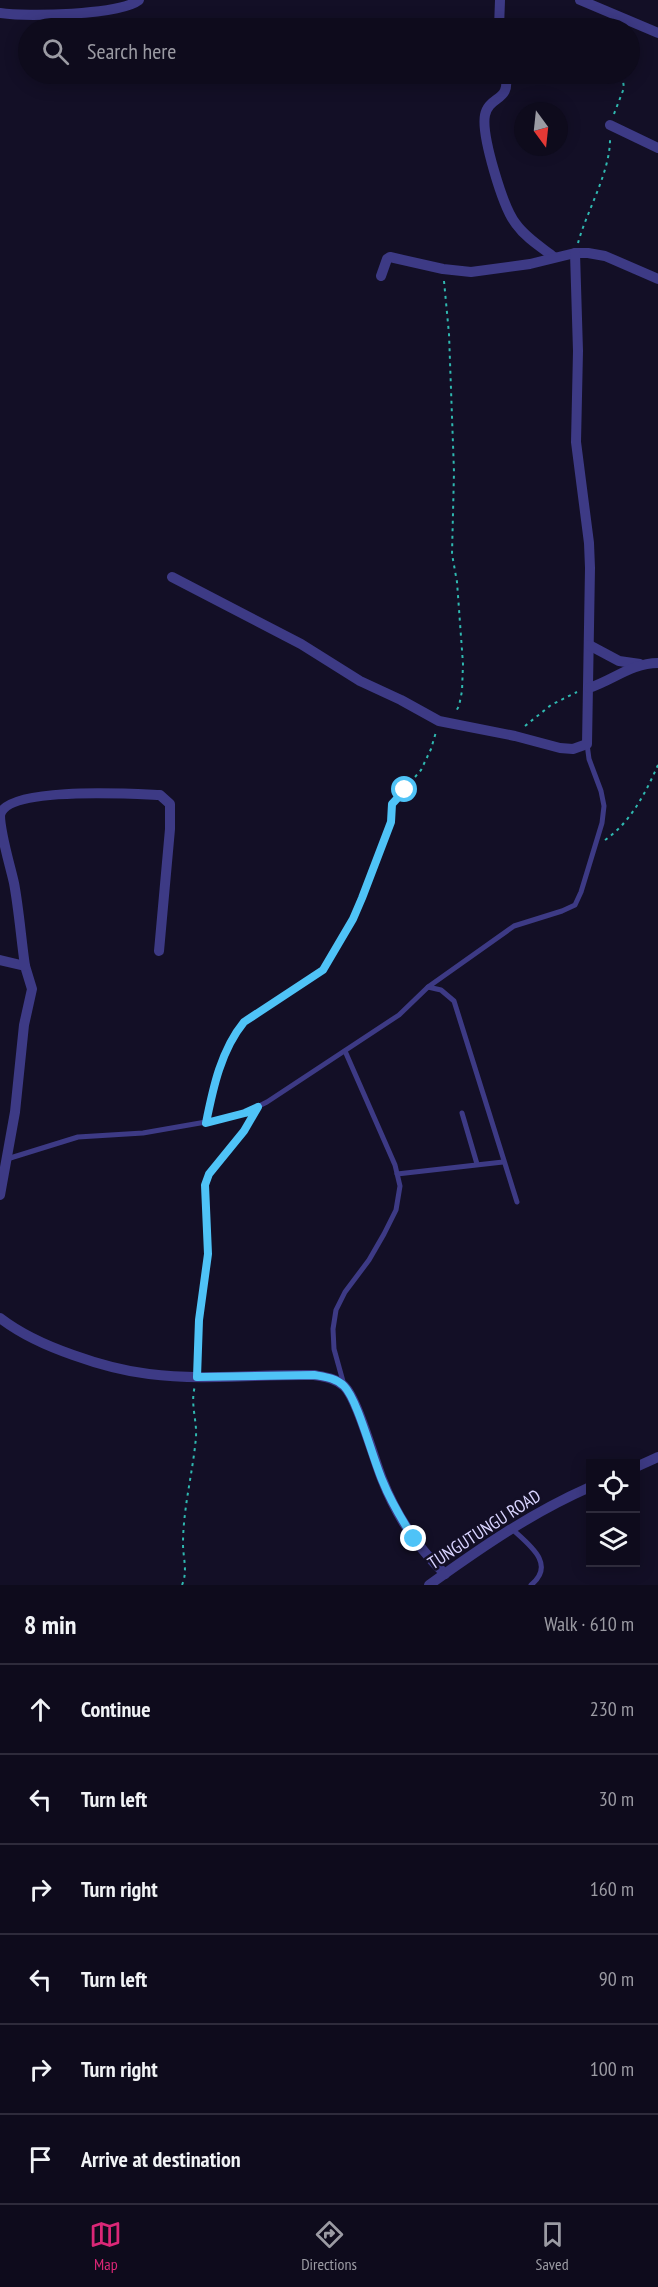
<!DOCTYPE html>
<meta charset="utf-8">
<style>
:root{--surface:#0e0b1c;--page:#1c1929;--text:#f1f3f6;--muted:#9b9ba3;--line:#2e2b3b;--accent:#db2777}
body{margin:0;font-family:"PT Sans Narrow",sans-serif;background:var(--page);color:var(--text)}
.controls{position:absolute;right:18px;bottom:18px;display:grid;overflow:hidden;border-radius:0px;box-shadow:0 3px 15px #0003}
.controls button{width:54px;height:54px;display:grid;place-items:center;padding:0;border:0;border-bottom:2px solid var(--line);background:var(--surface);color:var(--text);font:30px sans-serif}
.compass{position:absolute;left:514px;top:102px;width:54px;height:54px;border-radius:50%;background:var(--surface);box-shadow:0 3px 15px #0003;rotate:165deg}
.stop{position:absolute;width:18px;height:18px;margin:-14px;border:4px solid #4fc3f7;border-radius:50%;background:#fff}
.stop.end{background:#4fc3f7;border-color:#fff;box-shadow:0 2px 6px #0008}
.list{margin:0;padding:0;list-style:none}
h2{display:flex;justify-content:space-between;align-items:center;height:78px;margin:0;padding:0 24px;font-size:26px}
h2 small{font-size:20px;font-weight:400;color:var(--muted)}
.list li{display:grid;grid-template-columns:39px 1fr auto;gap:18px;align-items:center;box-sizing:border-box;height:90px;padding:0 24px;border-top:2px solid var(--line)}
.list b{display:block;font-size:22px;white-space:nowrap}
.list em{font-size:20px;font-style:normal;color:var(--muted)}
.icon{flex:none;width:33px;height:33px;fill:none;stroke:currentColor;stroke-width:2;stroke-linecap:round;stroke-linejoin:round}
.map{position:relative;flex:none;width:658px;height:1585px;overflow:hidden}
.search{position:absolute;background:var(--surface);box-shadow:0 3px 15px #0003;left:18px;right:18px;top:18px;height:66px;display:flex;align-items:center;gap:15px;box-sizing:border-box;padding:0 21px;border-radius:33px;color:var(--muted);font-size:22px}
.sheet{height:618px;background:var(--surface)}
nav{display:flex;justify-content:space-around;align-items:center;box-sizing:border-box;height:84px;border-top:2px solid var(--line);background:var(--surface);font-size:16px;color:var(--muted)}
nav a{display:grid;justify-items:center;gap:3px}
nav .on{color:var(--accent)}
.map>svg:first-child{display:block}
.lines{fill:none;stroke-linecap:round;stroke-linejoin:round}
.path{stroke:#2fb8b0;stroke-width:2;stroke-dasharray:3 4.5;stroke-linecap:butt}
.service{stroke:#3d3a85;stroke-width:5}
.minor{stroke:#3d3a85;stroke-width:10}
.route{stroke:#4fc3f7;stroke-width:8}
.labels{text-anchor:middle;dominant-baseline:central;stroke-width:5;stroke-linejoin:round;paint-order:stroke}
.street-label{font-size:18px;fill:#d9d4ff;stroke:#130f26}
</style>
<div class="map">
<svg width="658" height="1585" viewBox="0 0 658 1585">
<rect width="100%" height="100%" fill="#130f26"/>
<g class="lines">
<!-- path -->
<g class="path">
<polyline points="614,114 624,88 622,74"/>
<path d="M578,243C587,210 611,171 610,137"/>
<polyline points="444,281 449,334 454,472 452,554 457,582 463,664 462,691 459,706 455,713"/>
<polyline points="525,726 551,705 577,692"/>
<path d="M605,840C631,822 646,792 658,765"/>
<path d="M207,1115C214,1083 223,1047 244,1022L323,970L353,919L362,898L391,822L392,804L421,770L431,749L436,732"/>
<polyline points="198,1366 199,1320 208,1254 205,1185 209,1174 251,1120"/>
<path d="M182,1585C188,1571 183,1558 183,1544C183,1508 193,1472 196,1437C197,1419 190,1404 195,1386"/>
</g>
<!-- service -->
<g class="service">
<polyline points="428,987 441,990 454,1001 517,1202"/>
<polyline points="462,1113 477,1164"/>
<polyline points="7,1159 78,1137 143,1133 223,1119 245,1113 267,1102 399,1015 428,987 514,926 562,911 575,905 581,892 602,823 604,806 601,791 589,759 587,744"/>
<polyline points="397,1174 503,1162"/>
<polyline points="344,1385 334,1349 333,1329 336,1310 345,1292 369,1260 384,1234 396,1210 400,1186 395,1165 345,1051"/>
<path d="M512,1529C528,1544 557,1564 531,1585"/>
</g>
<!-- minor -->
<g class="minor">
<polyline points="580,0 658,33"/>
<path d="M0,13C26,17 120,15 139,0"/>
<polyline points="499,28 500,0"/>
<path d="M505,74C512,102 489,95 485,115C481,135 503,208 516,224C526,238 541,247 554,257"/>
<polyline points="610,125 658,148"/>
<polyline points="381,276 387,259 390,257 443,269 471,272 530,264 575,253 588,253 605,256 658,279"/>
<polyline points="172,577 301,644 360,681 401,700 439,721 515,736 560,748 573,749 587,744 590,568 589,543 576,442 578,351 575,253"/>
<polyline points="589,645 619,661 640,664"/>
<path d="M589,688C613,680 632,663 658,663"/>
<polyline points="0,960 25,966 32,989 24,1025 15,1112 0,1195"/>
<path d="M25,966C21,938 19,910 14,883C10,865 0,833 0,815C7,786 134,794 160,795L170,804V829L159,951"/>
<path d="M0,1318C22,1335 47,1346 73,1355C98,1364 123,1371 149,1374C203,1381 260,1374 314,1375C325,1377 335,1378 344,1386C357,1398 374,1459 382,1479C396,1515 417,1547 445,1574"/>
<polyline points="636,1467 658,1457"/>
<path d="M429,1585C482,1547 531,1513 590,1487"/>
</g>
</g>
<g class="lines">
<!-- route -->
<path class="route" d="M405,790L392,804L391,822L362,898L353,919L323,970L244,1022C221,1050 213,1088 206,1123L245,1113L258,1107L244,1131L209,1174L205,1185L208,1254L199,1320L197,1377L314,1375C325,1377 336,1378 344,1386C358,1400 373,1460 383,1482C391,1502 402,1520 414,1539"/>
</g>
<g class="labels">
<!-- street labels -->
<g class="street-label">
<text transform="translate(484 1529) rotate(-33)">TUNGUTUNGU ROAD</text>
</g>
</g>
</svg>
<div class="controls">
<button><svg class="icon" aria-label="locate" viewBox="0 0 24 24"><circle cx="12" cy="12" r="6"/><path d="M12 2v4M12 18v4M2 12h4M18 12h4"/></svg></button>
<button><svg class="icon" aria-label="layers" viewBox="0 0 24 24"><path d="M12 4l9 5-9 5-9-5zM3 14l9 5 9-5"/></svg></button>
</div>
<svg class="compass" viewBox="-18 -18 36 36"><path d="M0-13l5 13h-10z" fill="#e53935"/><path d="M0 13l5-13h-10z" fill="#9b9ba3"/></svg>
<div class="stop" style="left:405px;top:790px"></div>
<div class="stop end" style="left:414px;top:1539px"></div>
<div class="search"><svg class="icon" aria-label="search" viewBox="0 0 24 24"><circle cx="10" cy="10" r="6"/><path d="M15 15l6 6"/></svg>Search here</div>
</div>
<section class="sheet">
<h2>8 min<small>Walk · 610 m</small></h2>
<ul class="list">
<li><svg class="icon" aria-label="ahead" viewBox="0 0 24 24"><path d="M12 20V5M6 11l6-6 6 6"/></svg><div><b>Continue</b></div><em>230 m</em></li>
<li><svg class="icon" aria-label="left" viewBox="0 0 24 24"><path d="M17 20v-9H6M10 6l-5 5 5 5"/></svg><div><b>Turn left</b></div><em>30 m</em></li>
<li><svg class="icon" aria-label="right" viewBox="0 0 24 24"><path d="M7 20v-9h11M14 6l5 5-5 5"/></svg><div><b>Turn right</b></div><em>160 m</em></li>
<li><svg class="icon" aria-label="left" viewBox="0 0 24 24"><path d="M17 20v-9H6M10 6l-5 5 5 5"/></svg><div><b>Turn left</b></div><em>90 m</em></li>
<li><svg class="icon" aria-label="right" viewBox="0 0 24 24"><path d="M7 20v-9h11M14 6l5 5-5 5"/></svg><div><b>Turn right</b></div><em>100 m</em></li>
<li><svg class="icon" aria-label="arrive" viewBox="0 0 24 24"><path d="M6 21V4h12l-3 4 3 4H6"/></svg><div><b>Arrive at destination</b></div></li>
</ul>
</section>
<nav>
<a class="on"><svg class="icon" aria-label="map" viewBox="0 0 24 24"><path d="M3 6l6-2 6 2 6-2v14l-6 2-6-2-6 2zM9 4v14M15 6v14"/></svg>Map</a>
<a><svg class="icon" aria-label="directions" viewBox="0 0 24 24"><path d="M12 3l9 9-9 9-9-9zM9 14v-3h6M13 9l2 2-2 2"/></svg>Directions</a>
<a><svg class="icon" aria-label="saved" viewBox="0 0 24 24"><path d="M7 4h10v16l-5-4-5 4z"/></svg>Saved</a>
</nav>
